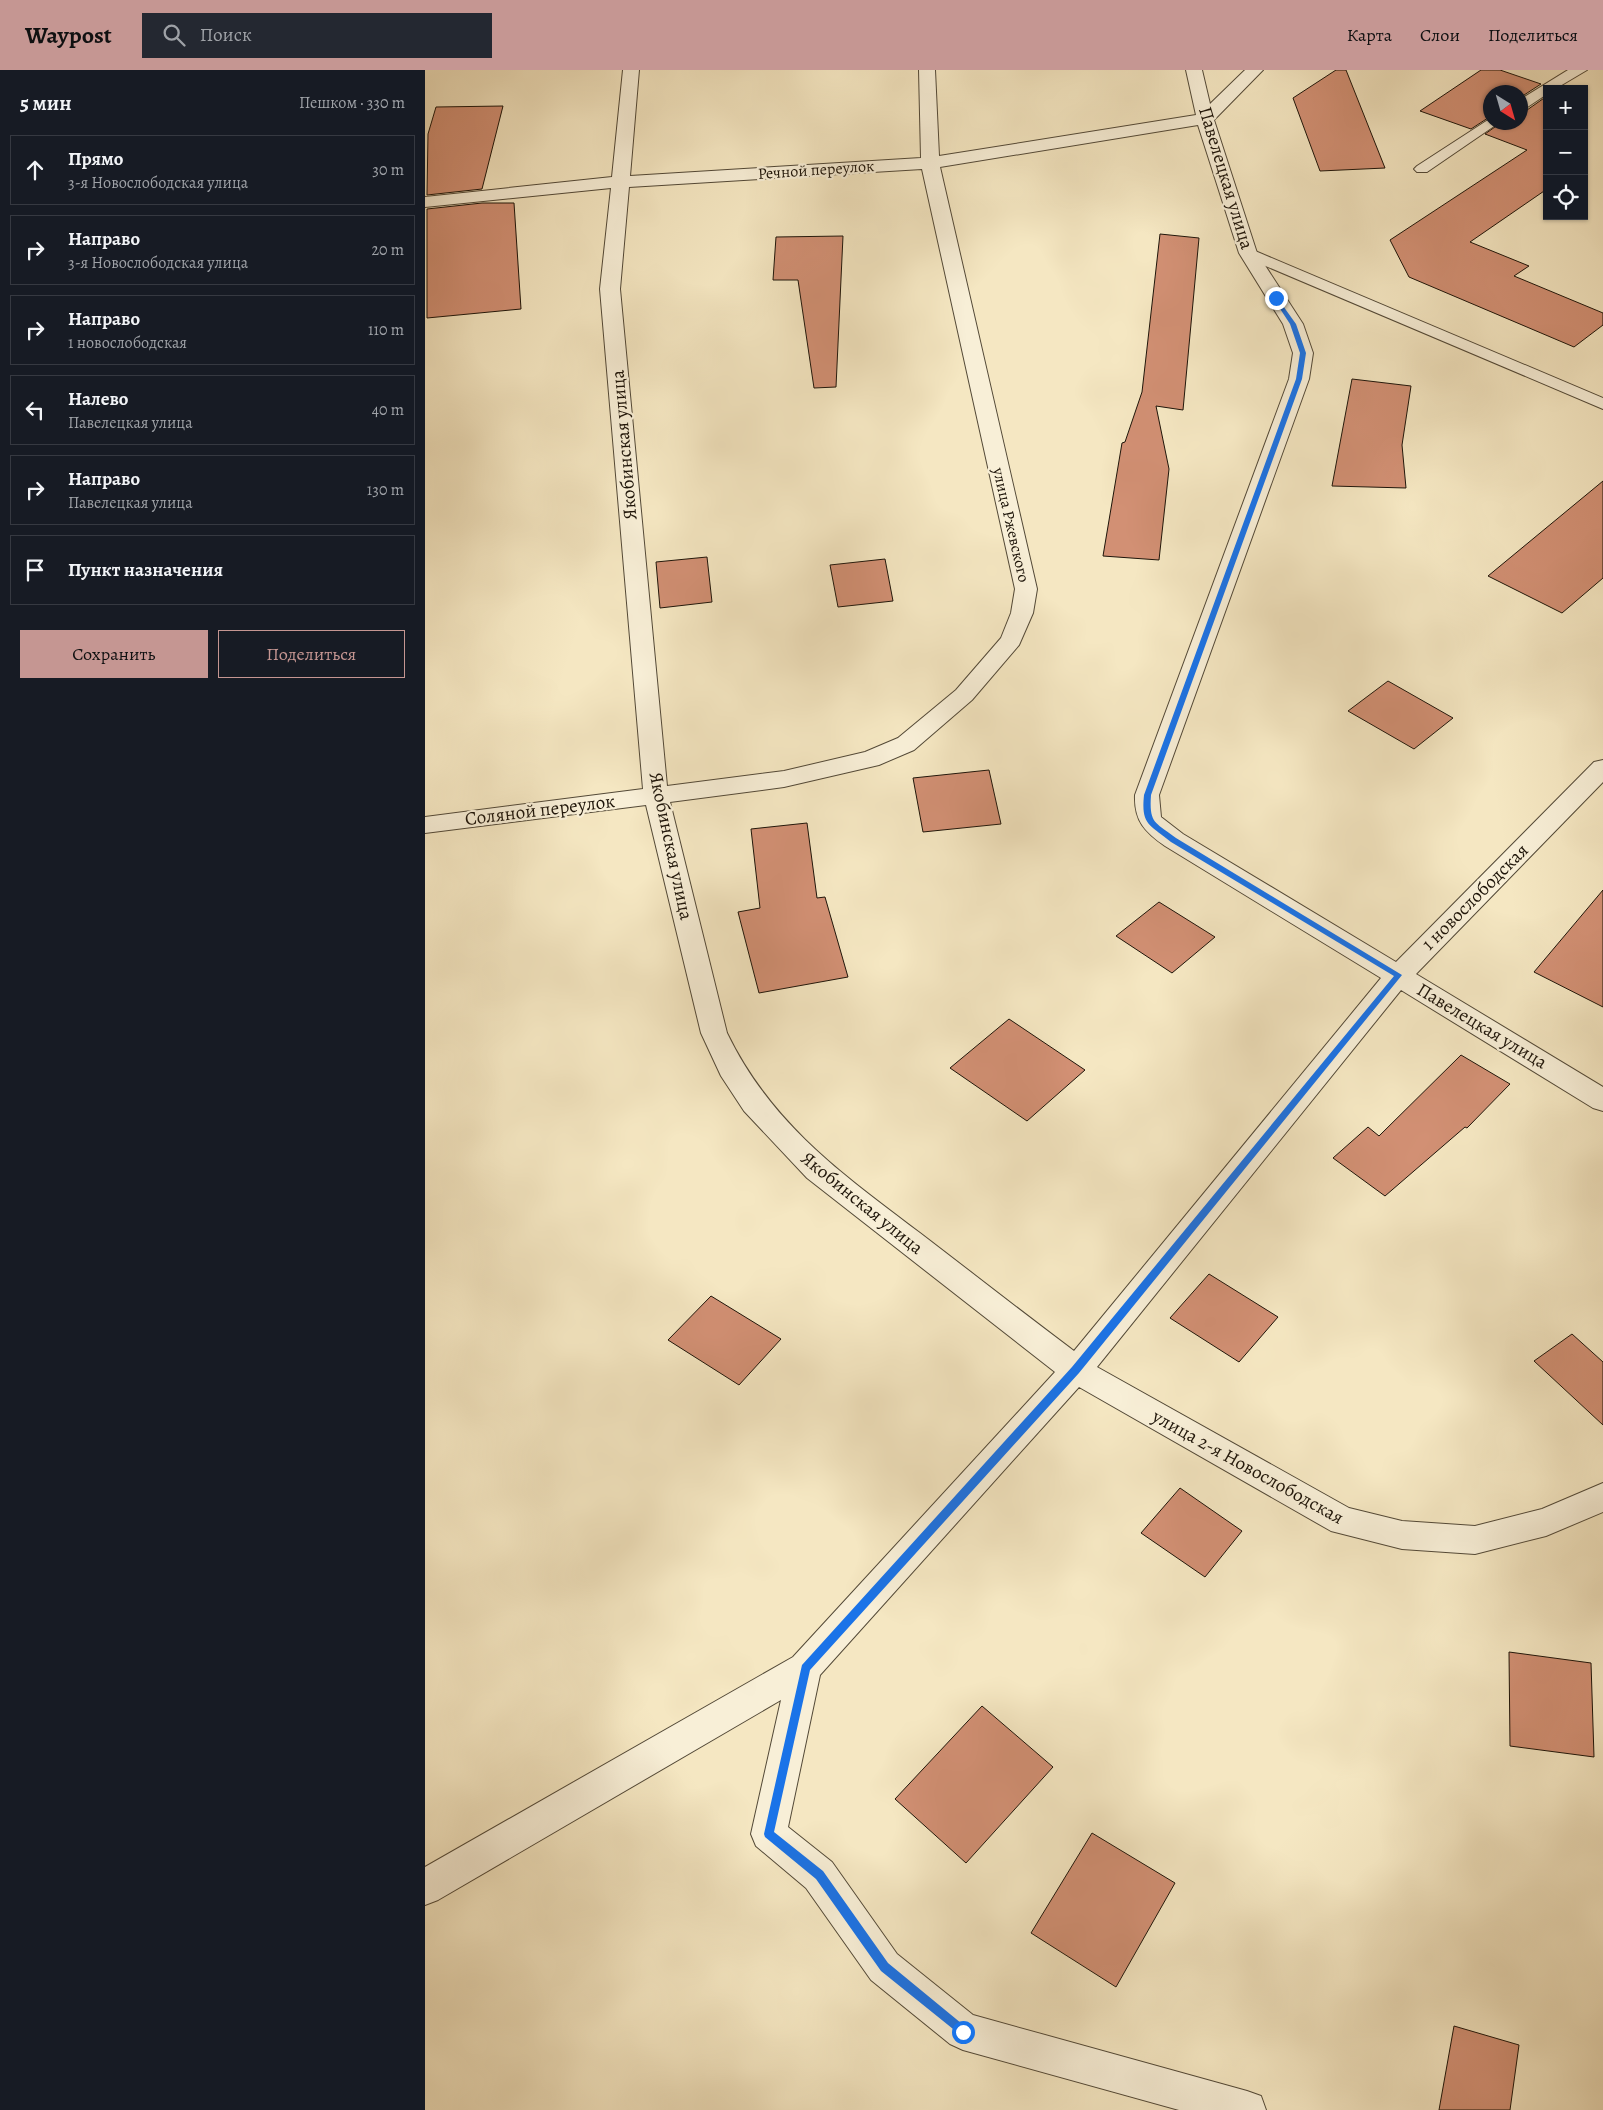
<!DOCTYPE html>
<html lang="ru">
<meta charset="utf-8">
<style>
:root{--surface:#171b24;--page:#242831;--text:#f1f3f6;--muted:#9ea1a6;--line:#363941;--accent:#c59692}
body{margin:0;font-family:Alegreya,serif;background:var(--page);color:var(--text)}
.controls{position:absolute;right:15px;top:15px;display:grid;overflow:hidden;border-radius:0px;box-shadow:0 1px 4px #0004}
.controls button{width:45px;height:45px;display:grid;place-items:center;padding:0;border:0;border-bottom:1px solid var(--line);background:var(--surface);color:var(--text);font:25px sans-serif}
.compass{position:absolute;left:1058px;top:15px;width:45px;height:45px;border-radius:50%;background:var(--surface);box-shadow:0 1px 4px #0004;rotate:143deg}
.stop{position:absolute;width:15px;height:15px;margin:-11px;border:4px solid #1a73e8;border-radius:50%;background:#fff}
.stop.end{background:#1a73e8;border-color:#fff;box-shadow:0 1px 5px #0008}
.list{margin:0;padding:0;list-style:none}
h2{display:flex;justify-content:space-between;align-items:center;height:65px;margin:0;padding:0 20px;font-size:21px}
h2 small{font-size:16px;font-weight:400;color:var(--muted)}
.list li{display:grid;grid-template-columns:32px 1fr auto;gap:15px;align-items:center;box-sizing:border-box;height:70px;margin:0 10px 10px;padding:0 10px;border:1px solid var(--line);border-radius:0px}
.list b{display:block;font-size:19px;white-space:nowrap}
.list p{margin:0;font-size:16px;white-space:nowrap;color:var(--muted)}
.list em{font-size:16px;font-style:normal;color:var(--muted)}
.actions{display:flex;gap:10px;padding:15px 20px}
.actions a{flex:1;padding:11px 0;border:1px solid var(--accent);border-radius:0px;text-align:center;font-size:18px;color:var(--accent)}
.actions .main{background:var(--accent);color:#111}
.icon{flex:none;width:28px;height:28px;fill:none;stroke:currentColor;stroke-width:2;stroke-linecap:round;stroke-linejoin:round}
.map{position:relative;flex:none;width:1178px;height:2040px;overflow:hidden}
header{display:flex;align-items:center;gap:30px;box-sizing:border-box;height:70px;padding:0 25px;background:var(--accent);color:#111}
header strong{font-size:24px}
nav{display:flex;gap:28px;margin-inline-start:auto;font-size:18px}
.search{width:350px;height:45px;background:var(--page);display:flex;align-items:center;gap:12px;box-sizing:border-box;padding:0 18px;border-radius:0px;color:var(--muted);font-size:19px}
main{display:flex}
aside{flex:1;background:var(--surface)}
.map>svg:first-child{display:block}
.building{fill:#d29074;stroke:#1d1409}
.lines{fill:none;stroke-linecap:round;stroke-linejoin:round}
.service-casing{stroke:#534937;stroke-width:2}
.minor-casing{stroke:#534937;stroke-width:2}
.service{fill:#f8efd7;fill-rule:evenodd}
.minor{fill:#f8efd7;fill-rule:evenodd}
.route{fill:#1a73e8}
.labels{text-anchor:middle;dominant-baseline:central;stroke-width:4.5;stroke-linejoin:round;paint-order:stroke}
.far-street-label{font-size:16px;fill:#1d1409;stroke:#f8efd7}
.street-label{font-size:19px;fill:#1d1409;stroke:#f8efd7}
</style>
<header>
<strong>Waypost</strong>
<div class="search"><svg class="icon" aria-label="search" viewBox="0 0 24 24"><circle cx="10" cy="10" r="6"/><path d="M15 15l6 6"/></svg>Поиск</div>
<nav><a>Карта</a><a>Слои</a><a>Поделиться</a></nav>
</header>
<main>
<aside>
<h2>5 мин<small>Пешком · 330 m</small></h2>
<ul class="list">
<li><svg class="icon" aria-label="ahead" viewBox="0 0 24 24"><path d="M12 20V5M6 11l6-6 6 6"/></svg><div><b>Прямо</b><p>3-я Новослободская улица</p></div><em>30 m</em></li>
<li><svg class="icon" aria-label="right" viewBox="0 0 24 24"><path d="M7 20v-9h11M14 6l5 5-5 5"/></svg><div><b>Направо</b><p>3-я Новослободская улица</p></div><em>20 m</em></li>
<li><svg class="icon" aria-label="right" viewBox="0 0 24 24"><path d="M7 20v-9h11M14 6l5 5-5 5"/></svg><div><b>Направо</b><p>1 новослободская</p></div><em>110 m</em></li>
<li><svg class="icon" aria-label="left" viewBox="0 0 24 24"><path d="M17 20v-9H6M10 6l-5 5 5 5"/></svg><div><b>Налево</b><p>Павелецкая улица</p></div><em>40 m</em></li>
<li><svg class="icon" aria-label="right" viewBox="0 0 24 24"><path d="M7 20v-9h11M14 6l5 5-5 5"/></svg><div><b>Направо</b><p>Павелецкая улица</p></div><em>130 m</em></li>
<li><svg class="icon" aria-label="arrive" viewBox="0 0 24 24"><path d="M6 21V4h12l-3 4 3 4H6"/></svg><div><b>Пункт назначения</b></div></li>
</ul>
<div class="actions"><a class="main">Сохранить</a><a>Поделиться</a></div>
</aside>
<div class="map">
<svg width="1178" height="2040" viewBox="0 0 1178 2040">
<rect width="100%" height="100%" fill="#f5e7c2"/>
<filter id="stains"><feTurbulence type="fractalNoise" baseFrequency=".004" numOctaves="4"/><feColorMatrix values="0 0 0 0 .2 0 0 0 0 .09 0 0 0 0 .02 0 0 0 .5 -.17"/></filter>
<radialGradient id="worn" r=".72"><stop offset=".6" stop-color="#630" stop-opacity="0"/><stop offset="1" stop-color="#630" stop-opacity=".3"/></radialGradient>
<!-- building -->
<g class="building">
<polygon points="911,0 921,0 960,98 895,101 868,28"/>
<polygon points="1056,0 1075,0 1116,14 1096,27 1096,22 1066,22 1066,46 1046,59 995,41"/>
<polygon points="1122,26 1122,119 1045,172 1104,196 1089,206 1178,243 1178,255 1149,277 984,207 965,170 1102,80 1060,64 1077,52 1096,52 1096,41 1102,40"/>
<polygon points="78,36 57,119 2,125 3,64 11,37"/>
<polygon points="57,133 89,133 96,239 2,248 2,139"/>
<polygon points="735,164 774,168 758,340 731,336 744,399 734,490 678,486 697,373 700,372 717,322"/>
<polygon points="418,166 411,317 389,318 373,210 348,210 351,167"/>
<polygon points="927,309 986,316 977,375 981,418 907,416"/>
<polygon points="1178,411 1178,508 1137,543 1063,506"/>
<polygon points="282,487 287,532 235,538 231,492"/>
<polygon points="460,489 468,531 413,537 405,495"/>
<polygon points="963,611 1028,648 989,679 923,641"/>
<polygon points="564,700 576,754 498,762 488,708"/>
<polygon points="382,753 392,828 400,827 423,907 334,923 313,842 335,838 326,759"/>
<polygon points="1178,820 1178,937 1109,902"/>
<polygon points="734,832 790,867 747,903 691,866"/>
<polygon points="584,949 660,1000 602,1051 525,998"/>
<polygon points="1036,985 1085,1014 1042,1058 1040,1057 960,1126 908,1088 943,1057 954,1066"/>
<polygon points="784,1204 853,1247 814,1292 745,1248"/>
<polygon points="286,1226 356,1269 314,1315 243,1270"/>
<polygon points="1147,1264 1178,1292 1178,1355 1109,1291"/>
<polygon points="755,1418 817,1461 780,1507 716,1463"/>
<polygon points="1084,1582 1166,1593 1169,1687 1085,1676"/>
<polygon points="557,1636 628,1697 541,1793 470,1729"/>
<polygon points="667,1763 750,1813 691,1917 606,1863"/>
<polygon points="1029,1956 1094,1975 1085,2040 1014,2040"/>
</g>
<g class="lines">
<!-- service casing -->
<g class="service-casing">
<g id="service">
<polygon points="1143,0 1162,0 1130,19 1122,19 1122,24 1101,38 1096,39 1096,29"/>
<polygon points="1066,48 1066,52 1075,52 1002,102 992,102 989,99 992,96"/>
<polygon points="823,178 1178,328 1178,339 817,186 815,183 817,180"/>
</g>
</g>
<!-- minor casing -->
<g class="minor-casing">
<path id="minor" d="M198,0H214L205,106L496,88L494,0H510L514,86L771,45L761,0H777L785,34L820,0H838L789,50L832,183L878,254L888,283L884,309L734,725L736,747L758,764L971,892L1169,692L1178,690V712L991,904L1178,1017V1041L1168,1038L976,920L672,1297L924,1438L977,1451L1050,1456L1117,1439L1178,1413V1442L1121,1466L1050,1484L977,1479L906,1461L654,1317L395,1605L363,1757L407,1792L472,1884L548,1945L822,2021L836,2026L841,2040H754L538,1980L525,1974L446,1910L381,1818L331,1776L326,1764L356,1630L13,1830L0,1835V1797L368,1587L630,1302L382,1108L319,1041L296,1006L276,963L221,735L0,763V747L218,719L175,219L186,118L0,137V127L187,107ZM773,55L814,183L858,254L868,283L864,309L710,725C709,751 720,762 740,776L956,908L649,1281C597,1242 546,1202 495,1163C417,1104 346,1054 302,963L245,732L359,717L454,695L489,680L547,630L594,575L608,543L612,519L515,97ZM497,99L590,519L586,543L576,568L531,620L473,668L440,682L359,701L242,716L195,219L204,117Z"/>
</g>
<!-- service -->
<use href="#service" class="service"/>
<!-- minor -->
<use href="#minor" class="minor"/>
</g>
<!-- route -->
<path class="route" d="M851,226L871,254L881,283L877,309L726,725C724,754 730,752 751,768L977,905L654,1303L385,1600L349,1762L398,1801L463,1893L542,1958V1965L538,1967L456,1901L391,1809L340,1767L339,1764L377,1595L647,1297L969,906L746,772C724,754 716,755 719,725L871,309L875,283L865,254L848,228Z"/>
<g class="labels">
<!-- far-street labels -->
<g class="far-street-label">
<text transform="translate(391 100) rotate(-4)">Речной переулок</text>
<text transform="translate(586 455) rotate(77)">улица Ржевского</text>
</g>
<!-- street labels -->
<g class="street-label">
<text transform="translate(801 108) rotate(73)">Павелецкая улица</text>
<text transform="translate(199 375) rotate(-95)">Якобинская улица</text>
<text transform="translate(115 740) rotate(-7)">Соляной переулок</text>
<text transform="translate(246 776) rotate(78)">Якобинская улица</text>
<text transform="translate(1050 827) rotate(-45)">1 новослободская</text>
<text transform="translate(1057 956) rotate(31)">Павелецкая улица</text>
<text transform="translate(437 1133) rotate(39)">Якобинская улица</text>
<text transform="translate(823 1397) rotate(29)">улица 2-я Новослободская</text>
</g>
</g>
<rect width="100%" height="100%" filter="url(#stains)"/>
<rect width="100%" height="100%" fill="url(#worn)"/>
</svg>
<div class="controls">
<button>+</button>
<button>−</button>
<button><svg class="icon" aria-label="locate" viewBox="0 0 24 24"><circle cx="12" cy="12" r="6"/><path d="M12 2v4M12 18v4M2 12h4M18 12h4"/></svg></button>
</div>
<svg class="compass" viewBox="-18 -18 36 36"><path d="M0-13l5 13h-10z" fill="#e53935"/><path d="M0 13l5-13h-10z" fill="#9ea1a6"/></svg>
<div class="stop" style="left:538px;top:1962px"></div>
<div class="stop end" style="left:851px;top:228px"></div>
</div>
</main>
